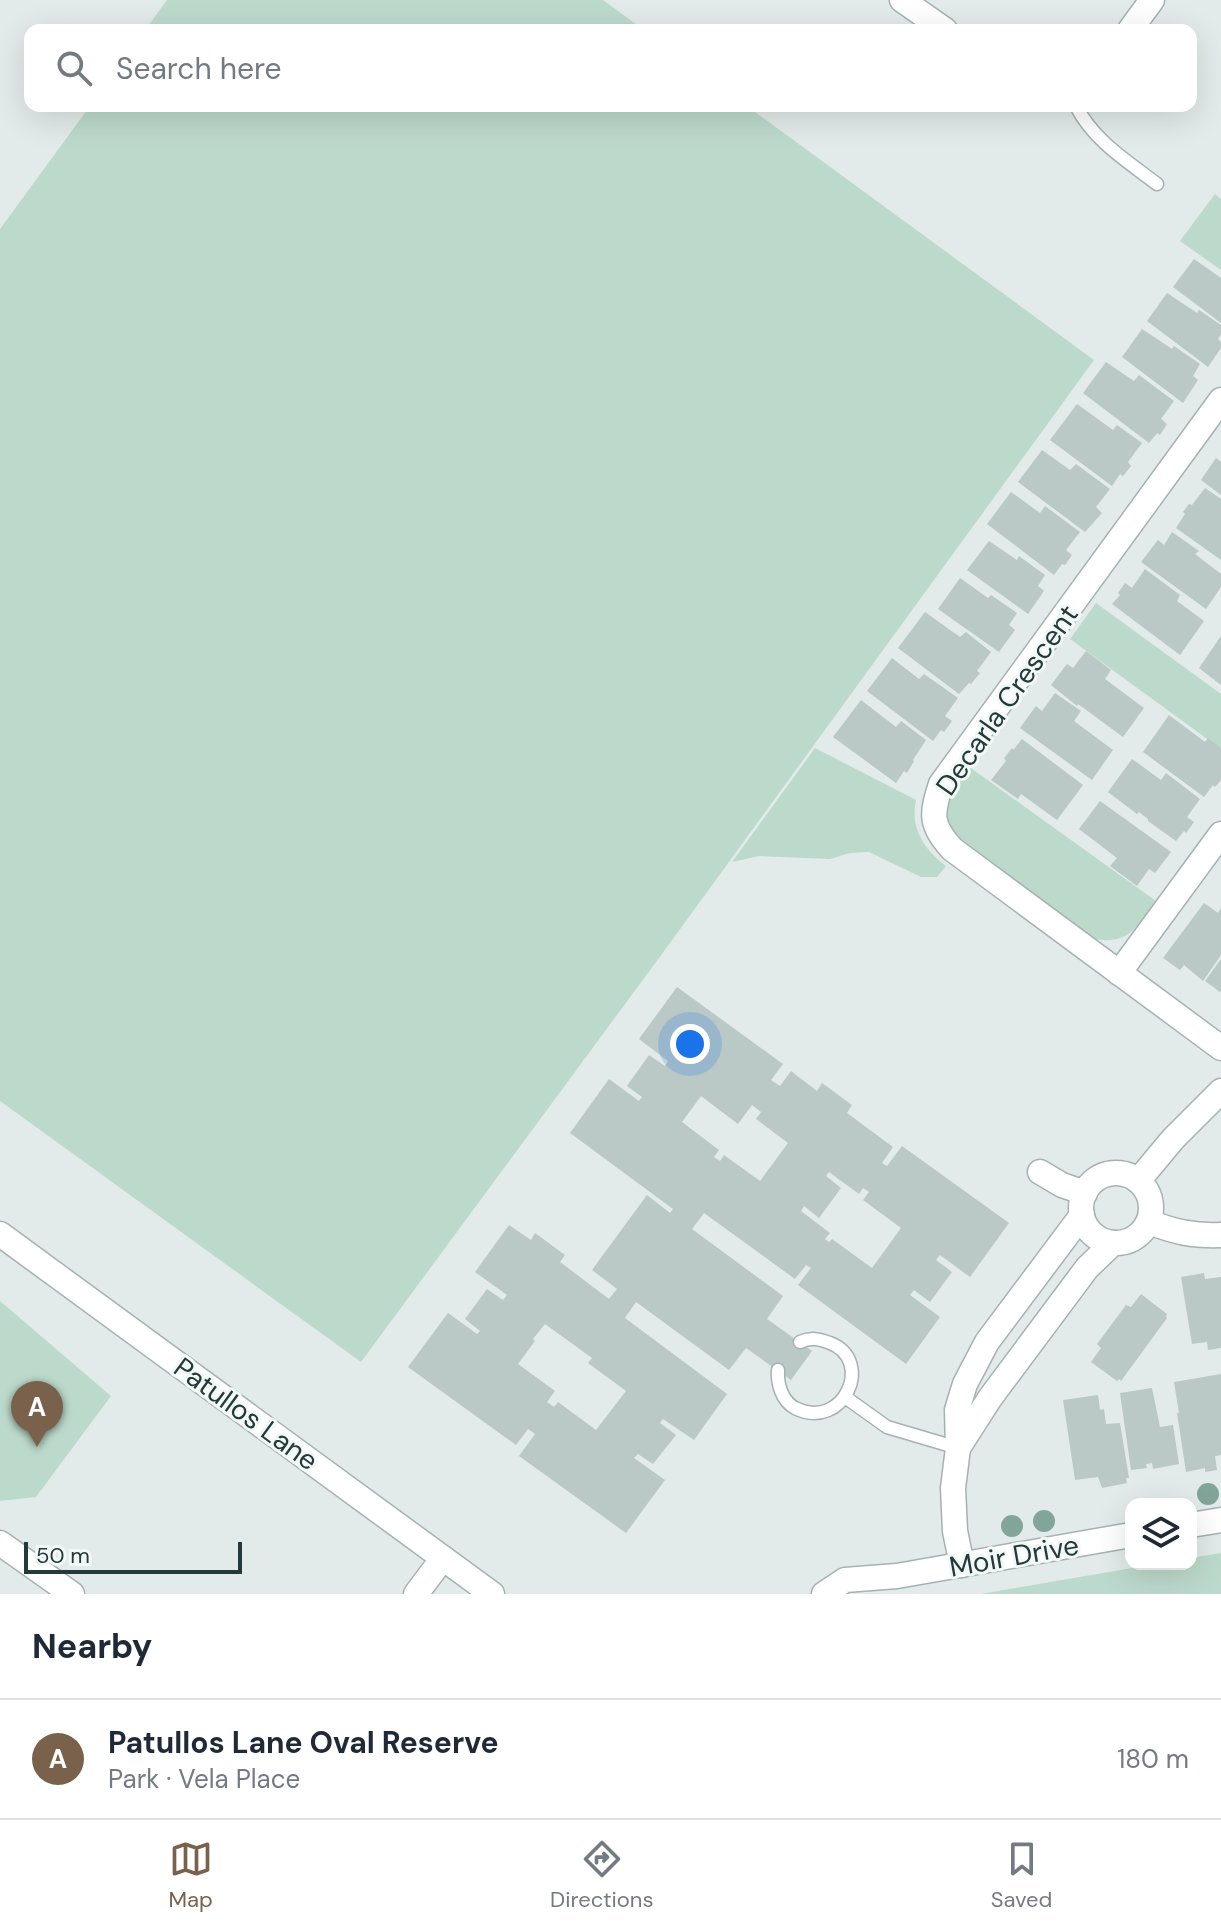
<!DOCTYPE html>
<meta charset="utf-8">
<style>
:root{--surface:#fff;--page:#f6f6f7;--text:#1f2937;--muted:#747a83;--line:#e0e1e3;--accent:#79614b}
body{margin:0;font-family:"DM Sans",sans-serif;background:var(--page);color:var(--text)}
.controls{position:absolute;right:24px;bottom:24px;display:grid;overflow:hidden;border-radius:16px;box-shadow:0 8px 32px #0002}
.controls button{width:72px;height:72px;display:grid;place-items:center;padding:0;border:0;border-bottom:2px solid var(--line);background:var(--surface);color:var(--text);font:40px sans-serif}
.scale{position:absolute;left:24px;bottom:20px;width:218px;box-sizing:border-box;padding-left:8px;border:4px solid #233a3a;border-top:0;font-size:22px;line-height:28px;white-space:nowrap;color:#233a3a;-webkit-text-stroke:6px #f2f8f6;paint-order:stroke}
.you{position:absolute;left:690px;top:1044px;width:28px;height:28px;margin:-20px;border:6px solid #fff;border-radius:50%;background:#1a73e8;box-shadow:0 0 0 12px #1a73e833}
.badge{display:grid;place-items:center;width:52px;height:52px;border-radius:50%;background:var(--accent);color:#fff;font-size:26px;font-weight:700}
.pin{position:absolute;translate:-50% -66px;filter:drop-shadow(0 2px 4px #0008)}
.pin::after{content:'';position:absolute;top:42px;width:28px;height:24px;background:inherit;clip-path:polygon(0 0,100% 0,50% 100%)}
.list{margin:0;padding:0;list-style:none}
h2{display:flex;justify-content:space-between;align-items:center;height:104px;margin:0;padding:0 32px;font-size:34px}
h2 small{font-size:26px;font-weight:400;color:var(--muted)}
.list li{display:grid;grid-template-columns:52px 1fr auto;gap:24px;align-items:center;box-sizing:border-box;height:120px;padding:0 32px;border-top:2px solid var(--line)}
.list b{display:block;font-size:30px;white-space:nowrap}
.list p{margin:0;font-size:26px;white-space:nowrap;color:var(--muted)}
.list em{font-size:26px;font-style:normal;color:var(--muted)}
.icon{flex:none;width:44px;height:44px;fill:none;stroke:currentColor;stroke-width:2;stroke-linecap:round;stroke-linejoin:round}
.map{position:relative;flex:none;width:1221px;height:1594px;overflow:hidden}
.search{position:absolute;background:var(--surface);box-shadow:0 8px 32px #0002;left:24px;right:24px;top:24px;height:88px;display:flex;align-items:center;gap:20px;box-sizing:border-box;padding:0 28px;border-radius:16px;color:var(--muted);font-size:30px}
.sheet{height:224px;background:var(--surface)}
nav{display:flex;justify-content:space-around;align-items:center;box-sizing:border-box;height:112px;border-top:2px solid var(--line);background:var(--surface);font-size:22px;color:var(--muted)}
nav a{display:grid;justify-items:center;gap:4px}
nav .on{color:var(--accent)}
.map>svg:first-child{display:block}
.green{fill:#bcdacc}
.building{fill:#bac8c6;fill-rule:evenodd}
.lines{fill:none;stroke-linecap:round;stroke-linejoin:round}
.service-casing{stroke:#a5b2b1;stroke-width:15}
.minor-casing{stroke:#a5b2b1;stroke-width:27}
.service{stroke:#fff;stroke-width:12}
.minor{stroke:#fff;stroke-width:24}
.tree{fill:#81a699}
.labels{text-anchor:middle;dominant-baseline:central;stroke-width:6;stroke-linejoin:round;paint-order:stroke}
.street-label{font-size:28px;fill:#233a3a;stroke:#f2f8f6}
</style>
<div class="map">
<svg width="1221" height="1594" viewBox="0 0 1221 1594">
<rect width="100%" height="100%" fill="#e2ebe9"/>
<!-- green -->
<g class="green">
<polygon points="167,0 603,0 644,30 145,30"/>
<polygon points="90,106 747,106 1094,360 659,958 361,1362 0,1101 0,229"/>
<polygon points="1215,194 1221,199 1221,270 1180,241"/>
<polygon points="1096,603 1221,694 1221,749 1070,639"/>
<path d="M815,748L916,800C910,829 924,849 946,866L937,877H921L869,852L850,853L830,859L759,856L732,862Z"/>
<path d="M968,766L1156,901C1136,927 1130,945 1093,939L952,836L945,823L948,795Z"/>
<polygon points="0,1301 111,1396 36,1497 0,1501"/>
<polygon points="1221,1553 1221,1594 981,1594 1155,1564 1191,1564 1191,1558"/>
</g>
<!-- building -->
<g class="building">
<polygon points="1194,259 1221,278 1221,323 1173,287"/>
<polygon points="1167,293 1197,313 1199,310 1221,325 1221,334 1218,339 1221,342 1221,348 1208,367 1147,321"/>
<polygon points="1142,329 1172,349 1174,346 1200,364 1193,376 1198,380 1183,403 1122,357"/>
<polygon points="1106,362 1134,381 1139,375 1174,401 1161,419 1167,424 1160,435 1157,433 1149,443 1083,393"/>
<polygon points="1077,404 1113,430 1117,425 1142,443 1128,462 1131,466 1123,476 1120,474 1112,486 1050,440"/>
<polygon points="1042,450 1070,470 1076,464 1110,489 1096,507 1102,513 1085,532 1018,482"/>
<polygon points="1216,458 1221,462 1221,495 1201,480"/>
<polygon points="1205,488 1221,499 1221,560 1176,528 1185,514 1183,512 1189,504 1192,505"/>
<polygon points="1011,492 1040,513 1045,506 1080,532 1066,550 1072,555 1065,565 1062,564 1054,575 987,524"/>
<polygon points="1172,532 1199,551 1195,554 1221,574 1221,587 1206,609 1141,562 1158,540 1164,545"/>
<polygon points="989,541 1017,560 1019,556 1045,575 1038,586 1044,591 1028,614 967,570"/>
<polygon points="1145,569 1180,595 1177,601 1204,621 1180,655 1112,604 1120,595 1118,593 1125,583 1132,588"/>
<polygon points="960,578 988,598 991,595 1017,613 1009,625 1015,630 999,652 938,609"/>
<polygon points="925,612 960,637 966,632 991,652 977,671 980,673 971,684 969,683 959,694 898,648"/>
<polygon points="1221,636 1221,685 1199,668"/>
<polygon points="1086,651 1111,670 1105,679 1144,708 1123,737 1078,704 1077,706 1051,685 1067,664 1073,668"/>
<polygon points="892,658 919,679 924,674 958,698 945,716 952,721 944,732 941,730 933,741 867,691"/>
<polygon points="1055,693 1081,711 1074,721 1113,750 1092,780 1020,728 1036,706 1042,711"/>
<polygon points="861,700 896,727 901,721 926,740 913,760 914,761 907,773 904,771 896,783 833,737"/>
<polygon points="1169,715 1205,742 1208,738 1221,748 1221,780 1215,787 1213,785 1204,797 1143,752"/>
<polygon points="1022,739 1083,785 1057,820 1021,794 1018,799 991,780 1006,761 1004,758 1012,748 1013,750"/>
<polygon points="1132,759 1161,780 1166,773 1200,799 1187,817 1194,822 1186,833 1184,831 1176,841 1148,821 1148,819 1139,812 1137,814 1108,792"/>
<polygon points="1100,801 1171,852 1155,873 1149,869 1137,886 1110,866 1117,858 1079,829"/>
<polygon points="1204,903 1218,913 1221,908 1221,955 1203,981 1184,965 1180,970 1163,958"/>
<polygon points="1221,959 1221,991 1220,992 1205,981"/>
<path d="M677,987L783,1064L771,1080L780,1086L791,1071L817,1091L822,1083L852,1105L847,1113L893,1147L882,1163L887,1166L902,1146L1009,1223L970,1277L940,1255L936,1260L952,1272L930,1302L914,1290L910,1295L940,1317L906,1364L798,1285L811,1268L806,1265L795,1279L704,1213L692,1229L783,1296L767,1319L812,1351L791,1380L746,1348L729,1370L636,1302L625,1318L727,1394L694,1440L663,1419L660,1423L676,1435L653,1464L638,1454L634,1458L665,1480L626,1533L519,1456L535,1434L528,1429L516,1445L408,1367L448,1313L477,1334L480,1331L465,1319L487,1289L503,1300L507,1295L475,1272L509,1225L531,1240L535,1233L565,1255L560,1262L609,1299L617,1289L592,1270L647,1195L670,1213L673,1209L570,1133L609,1079L639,1101L642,1097L627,1086L649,1055L665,1066L668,1061L639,1039ZM701,1096L738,1124L752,1105L761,1112L756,1119L788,1143L760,1181L724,1155L720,1161L714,1157L719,1150L682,1122ZM829,1172L859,1194L863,1188L869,1192L863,1200L901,1228L872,1268L832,1239L829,1242L825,1239L830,1233L801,1211L804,1206L819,1218L841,1188L826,1176ZM545,1324L592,1358L588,1363L626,1391L596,1430L558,1402L554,1407L547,1402L555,1391L518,1364L535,1341L533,1339Z"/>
<polygon points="1204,1273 1205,1279 1221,1277 1221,1348 1208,1350 1207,1342 1192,1344 1181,1277"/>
<polygon points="1141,1294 1167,1314 1166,1316 1167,1318 1121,1381 1119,1379 1117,1381 1091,1362 1101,1348 1097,1344 1126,1305 1131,1307"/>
<polygon points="1221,1374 1221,1455 1215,1456 1217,1470 1205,1472 1205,1468 1186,1472 1177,1413 1179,1413 1174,1382"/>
<polygon points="1152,1388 1160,1427 1173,1425 1179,1464 1153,1469 1152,1463 1146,1464 1147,1468 1131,1470 1120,1393"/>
<polygon points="1098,1395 1100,1410 1104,1409 1106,1424 1120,1423 1129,1478 1126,1478 1127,1483 1102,1488 1098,1477 1075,1480 1063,1400"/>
</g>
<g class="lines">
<!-- service casing -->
<g class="service-casing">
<g id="service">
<path d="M1076,106C1094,141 1127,161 1157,184"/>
<path d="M778,1370C777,1384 782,1401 795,1408C844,1432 875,1360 830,1343C819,1339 811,1337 800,1342"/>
<polyline points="845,1397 887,1427 958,1448"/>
</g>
</g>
<!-- minor casing -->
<g class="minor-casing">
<g id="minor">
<polyline points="902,0 945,30"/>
<polyline points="1130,30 1152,0"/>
<path d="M1221,400L941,784C931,815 930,824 952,849L1221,1048"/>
<polyline points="1119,973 1221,834"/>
<polyline points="1040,1172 1062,1185 1085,1193"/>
<circle cx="1116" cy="1208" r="35"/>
<polyline points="1138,1181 1173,1139 1221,1091"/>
<path d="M1149,1222C1175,1232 1193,1236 1221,1235"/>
<polyline points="0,1234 492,1594"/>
<polyline points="958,1448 990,1398 1087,1268 1113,1243"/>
<polyline points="1191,1525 1221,1520"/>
<polyline points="0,1543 72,1594"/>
<polyline points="962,1565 955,1531 953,1488 958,1448 957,1410 965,1384 987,1342 1082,1215"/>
<polyline points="416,1594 443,1558"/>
<polyline points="824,1594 845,1580 897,1576 1131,1535"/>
</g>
</g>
<!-- service -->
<use href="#service" class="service"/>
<!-- minor -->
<use href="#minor" class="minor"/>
</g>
<!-- trees -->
<g class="tree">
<circle cx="1208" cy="1494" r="11"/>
<circle cx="1044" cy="1521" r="11"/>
<circle cx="1012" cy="1526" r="11"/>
</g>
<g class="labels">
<!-- street labels -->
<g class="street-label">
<text transform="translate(1007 700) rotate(-55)">Decarla Crescent</text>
<text transform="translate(246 1414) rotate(36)">Patullos Lane</text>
<text transform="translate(1014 1556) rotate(-10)">Moir Drive</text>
</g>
</g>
</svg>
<div class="controls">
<button><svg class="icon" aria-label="layers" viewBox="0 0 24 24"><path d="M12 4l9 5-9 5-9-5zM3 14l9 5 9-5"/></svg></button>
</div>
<div class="scale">50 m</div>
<div class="you"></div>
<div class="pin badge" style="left:37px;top:1447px">A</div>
<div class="search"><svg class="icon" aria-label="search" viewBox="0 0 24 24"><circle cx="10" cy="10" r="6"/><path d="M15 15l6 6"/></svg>Search here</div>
</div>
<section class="sheet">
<h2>Nearby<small></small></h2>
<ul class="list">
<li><span class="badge">A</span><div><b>Patullos Lane Oval Reserve</b><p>Park · Vela Place</p></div><em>180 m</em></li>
</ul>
</section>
<nav>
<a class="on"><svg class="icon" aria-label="map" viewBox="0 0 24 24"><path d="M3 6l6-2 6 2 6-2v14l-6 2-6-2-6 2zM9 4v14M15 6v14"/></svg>Map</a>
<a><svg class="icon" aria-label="directions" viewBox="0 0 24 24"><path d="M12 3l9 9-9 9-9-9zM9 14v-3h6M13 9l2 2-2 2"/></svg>Directions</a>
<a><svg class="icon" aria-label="saved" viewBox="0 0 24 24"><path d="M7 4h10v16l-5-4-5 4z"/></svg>Saved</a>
</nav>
